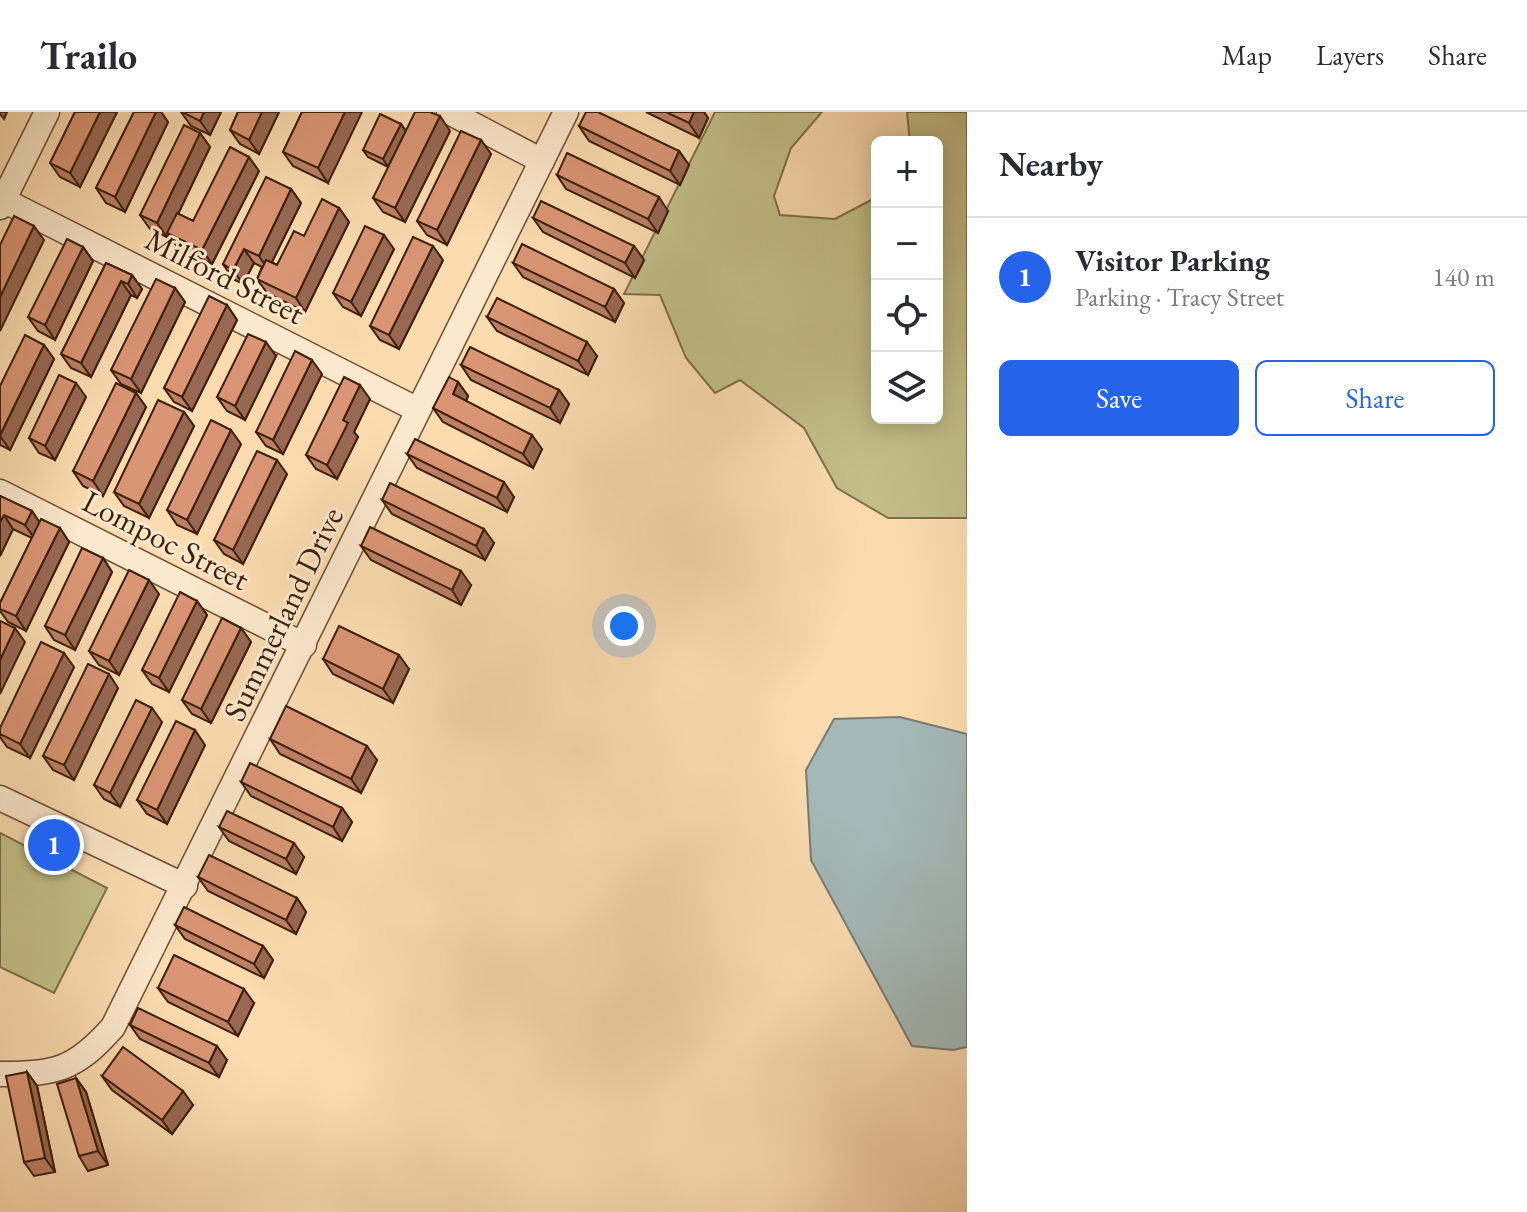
<!DOCTYPE html>
<meta charset="utf-8">
<style>
:root{--surface:#fff;--page:#f7f7f7;--text:#2b2b33;--muted:#7c7c81;--line:#e1e1e2;--accent:#2563eb}
body{margin:0;font-family:"EB Garamond",serif;background:var(--page);color:var(--text)}
.controls{position:absolute;right:24px;top:24px;display:grid;overflow:hidden;border-radius:12px;box-shadow:0 4px 20px #0003}
.controls button{width:72px;height:72px;display:grid;place-items:center;padding:0;border:0;border-bottom:2px solid var(--line);background:var(--surface);color:var(--text);font:40px sans-serif}
.you{position:absolute;left:624px;top:514px;width:28px;height:28px;margin:-20px;border:6px solid #fff;border-radius:50%;background:#1a73e8;box-shadow:0 0 0 12px #1a73e833}
.badge{display:grid;place-items:center;width:52px;height:52px;border-radius:50%;background:var(--accent);color:#fff;font-size:26px;font-weight:700}
.pin{position:absolute;translate:-50% -50%;border:4px solid #fff;box-shadow:0 2px 8px #0006}
.list{margin:0;padding:0;list-style:none}
h2{display:flex;justify-content:space-between;align-items:center;height:104px;margin:0;padding:0 32px;font-size:34px}
h2 small{font-size:26px;font-weight:400;color:var(--muted)}
.list li{display:grid;grid-template-columns:52px 1fr auto;gap:24px;align-items:center;box-sizing:border-box;height:120px;padding:0 32px;border-top:2px solid var(--line)}
.list b{display:block;font-size:30px;white-space:nowrap}
.list p{margin:0;font-size:26px;white-space:nowrap;color:var(--muted)}
.list em{font-size:26px;font-style:normal;color:var(--muted)}
.actions{display:flex;gap:16px;padding:24px 32px}
.actions a{flex:1;padding:18px 0;border:2px solid var(--accent);border-radius:12px;text-align:center;font-size:28px;color:var(--accent)}
.actions .main{background:var(--accent);color:#fff}
.icon{flex:none;width:44px;height:44px;fill:none;stroke:currentColor;stroke-width:2;stroke-linecap:round;stroke-linejoin:round}
.map{position:relative;flex:none;width:967px;height:1100px;overflow:hidden}
header{display:flex;align-items:center;gap:48px;box-sizing:border-box;height:112px;padding:0 40px;background:var(--surface);border-bottom:2px solid var(--line)}
header strong{font-size:38px}
nav{display:flex;gap:44px;margin-inline-start:auto;font-size:28px}
main{display:flex}
aside{flex:1;background:var(--surface)}
.map>svg:first-child{display:block}
.green{fill:#c3bf89;stroke:#806f4a;stroke-width:2}
.water{fill:#a4b9b8;stroke:#7b7b73;stroke-width:2}
.lines{fill:none;stroke-linecap:round;stroke-linejoin:round}
.street-casing{stroke:#6d4e34;stroke-width:27}
.street{stroke:#fce8cc;stroke-width:24}
.wall{fill:#bb8065;stroke:#3e1f0b;stroke-width:2}
.shaded-wall{fill:#986852;stroke:#3e1f0b;stroke-width:2}
.building{fill:#d99575;stroke:#3e1f0b;stroke-width:2}
.labels{text-anchor:middle;dominant-baseline:central;stroke-width:6;stroke-linejoin:round;paint-order:stroke}
.street-label{font-size:32px;fill:#3e1f0b;stroke:#fce8cc}
</style>
<header>
<strong>Trailo</strong>
<nav><a>Map</a><a>Layers</a><a>Share</a></nav>
</header>
<main>
<div class="map">
<svg width="967" height="1100" viewBox="0 0 967 1100">
<rect width="100%" height="100%" fill="#fbdcb1"/>
<filter id="stains"><feTurbulence type="fractalNoise" baseFrequency=".0025" numOctaves="4"/><feColorMatrix values="0 0 0 0 .2 0 0 0 0 .09 0 0 0 0 .02 0 0 0 .5 -.17"/></filter>
<radialGradient id="worn" r=".72"><stop offset=".6" stop-color="#630" stop-opacity="0"/><stop offset="1" stop-color="#630" stop-opacity=".3"/></radialGradient>
<!-- green -->
<g class="green">
<polygon points="715,0 822,0 791,36 774,84 780,103 835,107 877,85 877,306 937,306 937,30 910,30 907,0 967,0 967,406 888,406 837,376 804,316 740,268 715,281 686,246 660,183 624,182"/>
<polygon points="0,721 107,776 54,881 0,855"/>
</g>
<!-- water -->
<polygon class="water" points="900,605 967,622 967,935 953,938 912,934 811,748 806,658 834,607"/>
<g class="lines">
<!-- street casing -->
<g class="street-casing">
<g id="street">
<polyline points="449,0 542,49"/>
<polyline points="3,88 418,298"/>
<polyline points="0,95 47,0"/>
<polyline points="0,380 304,533"/>
<polyline points="0,686 185,774"/>
<path d="M0,962C56,962 75,958 113,915L566,0"/>
</g>
</g>
<!-- street -->
<use href="#street" class="street"/>
</g>
<!-- wall -->
<g class="wall">
<polygon points="75,0 117,0 80,75 60,65 50,51"/>
<polygon points="134,0 161,0 168,10 125,100 106,91 96,76"/>
<polygon points="181,0 221,0 210,23 191,14"/>
<polygon points="238,0 279,0 259,42 240,32 230,18"/>
<polygon points="302,0 328,71 293,54 283,40"/>
<polygon points="646,0 704,0 708,6 699,26"/>
<polygon points="401,12 406,19 388,55 368,45 363,38"/>
<polygon points="579,14 679,39 689,53 680,73 589,29"/>
<polygon points="450,19 405,110 383,100 373,86"/>
<polygon points="200,21 210,35 178,102 193,109 259,59 212,152 177,135 168,122 167,125 150,117 140,103"/>
<polygon points="481,28 491,42 447,133 427,123 417,109"/>
<polygon points="557,63 668,99 658,121 566,77"/>
<polygon points="291,77 301,91 272,150 277,153 304,124 339,96 349,110 305,200 267,181 257,167 262,155 254,151 243,172 233,167 223,152"/>
<polygon points="533,106 634,134 644,148 635,166 543,120"/>
<polygon points="83,135 93,149 55,228 38,219 28,205"/>
<polygon points="394,137 361,204 343,195 333,181"/>
<polygon points="443,148 399,237 380,228 370,214"/>
<polygon points="106,151 132,163 142,177 137,186 131,183 91,265 71,256 61,242"/>
<polygon points="513,151 614,177 624,191 615,210 523,165"/>
<polygon points="175,176 185,190 141,281 121,272 111,258"/>
<polygon points="227,193 237,208 192,299 174,290 164,276"/>
<polygon points="487,205 597,244 588,263 497,219"/>
<polygon points="44,233 54,247 10,338 0,333 0,274"/>
<polygon points="276,244 245,308 227,299 217,285"/>
<polygon points="461,253 559,278 569,292 560,311 471,268"/>
<polygon points="322,262 283,342 266,334 256,320"/>
<polygon points="458,270 468,284 466,289 542,337 533,356 443,310 433,296"/>
<polygon points="136,281 146,295 103,384 83,374 73,359"/>
<polygon points="86,285 55,348 39,341 29,326"/>
<polygon points="370,287 354,320 358,325 337,367 316,357 306,343"/>
<polygon points="184,300 194,314 149,406 124,394 114,380"/>
<polygon points="241,332 197,422 177,413 167,398"/>
<polygon points="407,342 514,385 507,400 417,356"/>
<polygon points="287,362 243,452 224,442 214,428"/>
<polygon points="0,384 32,399 39,410 60,416 69,430 26,519 8,510 0,499 0,491 32,426 13,417 0,444"/>
<polygon points="382,388 494,431 485,448 392,402"/>
<polygon points="361,434 471,473 461,493 371,448"/>
<polygon points="103,446 112,460 75,538 54,528 45,514"/>
<polygon points="159,482 119,563 99,553 89,539"/>
<polygon points="197,489 207,503 169,580 152,572 142,558"/>
<polygon points="241,516 251,530 211,611 192,602 182,588"/>
<polygon points="323,547 409,557 393,591 333,562"/>
<polygon points="74,555 30,646 7,635 0,625 0,616"/>
<polygon points="118,576 74,668 53,658 43,644"/>
<polygon points="162,610 120,695 104,687 94,673"/>
<polygon points="270,627 377,648 361,681 280,642"/>
<polygon points="205,633 167,712 147,702 137,688"/>
<polygon points="241,670 342,696 352,710 342,729 251,684"/>
<polygon points="219,715 304,745 296,762 229,729"/>
<polygon points="198,765 297,786 306,800 296,822 208,779"/>
<polygon points="175,813 263,834 273,848 264,866 185,827"/>
<polygon points="158,876 254,891 238,924 168,890"/>
<polygon points="130,913 227,948 219,965 140,927"/>
<polygon points="27,960 37,974 55,1060 34,1064 24,1050"/>
<polygon points="102,964 193,993 172,1022 112,978"/>
<polygon points="76,966 86,980 108,1053 88,1059 79,1044"/>
</g>
<!-- shaded-wall -->
<g class="shaded-wall">
<polygon points="0,0 7,0 4,7 0,2"/>
<polygon points="100,0 117,0 80,75 70,61"/>
<polygon points="156,0 161,0 168,10 125,100 115,85"/>
<polygon points="204,0 221,0 210,23 200,9"/>
<polygon points="262,0 279,0 259,42 249,28"/>
<polygon points="345,0 362,0 328,71 318,56"/>
<polygon points="694,0 704,0 708,6 699,26 689,11"/>
<polygon points="440,4 450,19 405,110 395,96"/>
<polygon points="401,12 406,19 388,55 383,47"/>
<polygon points="200,21 210,35 167,125 157,111"/>
<polygon points="481,28 491,42 447,133 437,118"/>
<polygon points="679,39 689,53 680,73 670,59"/>
<polygon points="249,45 259,59 212,152 202,138"/>
<polygon points="291,77 301,91 268,158 259,144"/>
<polygon points="659,85 668,99 658,121 648,107"/>
<polygon points="339,96 349,110 305,200 296,186"/>
<polygon points="34,114 44,128 0,219 0,185"/>
<polygon points="384,123 394,137 361,204 351,190"/>
<polygon points="433,134 443,148 399,237 389,223"/>
<polygon points="634,134 644,148 635,166 625,151"/>
<polygon points="83,135 93,149 55,228 45,213"/>
<polygon points="244,137 254,151 243,172 233,158"/>
<polygon points="132,163 142,177 137,186 128,172"/>
<polygon points="121,169 131,183 91,265 81,251"/>
<polygon points="175,176 185,190 141,281 131,267"/>
<polygon points="614,177 624,191 615,210 605,195"/>
<polygon points="227,193 237,208 192,299 182,285"/>
<polygon points="266,230 276,244 245,308 235,294"/>
<polygon points="587,230 597,244 588,263 578,249"/>
<polygon points="44,233 54,247 10,338 0,324"/>
<polygon points="312,248 322,262 283,342 273,328"/>
<polygon points="458,270 468,284 463,296 453,282"/>
<polygon points="76,271 86,285 55,348 45,334"/>
<polygon points="360,273 370,287 354,320 358,325 337,367 327,353 343,308"/>
<polygon points="559,278 569,292 560,311 550,296"/>
<polygon points="136,281 146,295 103,384 93,369"/>
<polygon points="184,300 194,314 149,406 139,392"/>
<polygon points="231,318 241,332 197,422 187,408"/>
<polygon points="532,323 542,337 533,356 523,342"/>
<polygon points="277,348 287,362 243,452 233,438"/>
<polygon points="504,370 514,385 507,400 497,386"/>
<polygon points="32,399 42,414 35,427 25,413"/>
<polygon points="4,403 13,417 0,444 0,410"/>
<polygon points="60,416 69,430 26,519 16,504"/>
<polygon points="484,417 494,431 485,448 476,434"/>
<polygon points="103,446 112,460 75,538 65,523"/>
<polygon points="461,459 471,473 461,493 452,478"/>
<polygon points="149,468 159,482 119,563 109,549"/>
<polygon points="197,489 207,503 169,580 159,566"/>
<polygon points="15,516 25,530 0,582 0,548"/>
<polygon points="241,516 251,530 211,611 201,597"/>
<polygon points="64,541 74,555 30,646 20,632"/>
<polygon points="399,543 409,557 393,591 383,577"/>
<polygon points="109,562 118,576 74,668 64,653"/>
<polygon points="152,596 162,610 120,695 110,681"/>
<polygon points="195,618 205,633 167,712 157,698"/>
<polygon points="367,634 377,648 361,681 351,667"/>
<polygon points="342,696 352,710 342,729 333,715"/>
<polygon points="294,731 304,745 296,762 286,747"/>
<polygon points="297,786 306,800 296,822 286,808"/>
<polygon points="263,834 273,848 264,866 254,852"/>
<polygon points="244,877 254,891 238,924 228,910"/>
<polygon points="217,934 227,948 219,965 209,951"/>
<polygon points="27,960 37,974 55,1060 45,1046"/>
<polygon points="76,966 86,980 108,1053 98,1039"/>
<polygon points="183,979 193,993 172,1022 162,1008"/>
</g>
<!-- building -->
<g class="building">
<polygon points="75,0 100,0 70,61 50,51"/>
<polygon points="134,0 156,0 115,85 96,76"/>
<polygon points="182,0 204,0 200,9"/>
<polygon points="238,0 262,0 249,28 230,18"/>
<polygon points="302,0 345,0 318,56 283,40"/>
<polygon points="415,0 430,0 440,4 395,96 373,86"/>
<polygon points="586,0 598,0 679,39 670,59 579,14"/>
<polygon points="666,0 694,0 689,11"/>
<polygon points="380,2 401,12 383,47 363,38"/>
<polygon points="184,13 200,21 157,111 140,103"/>
<polygon points="461,19 481,28 437,118 417,109"/>
<polygon points="230,35 249,45 202,138 167,121 177,101 193,109"/>
<polygon points="567,41 659,85 648,107 557,63"/>
<polygon points="266,65 291,77 259,144 244,137 233,158 223,152"/>
<polygon points="322,87 339,96 296,186 257,167 266,148 277,153 294,119 304,124"/>
<polygon points="541,89 634,134 625,151 533,106"/>
<polygon points="14,104 34,114 0,185 0,133"/>
<polygon points="365,114 384,123 351,190 333,181"/>
<polygon points="413,125 433,134 389,223 370,214"/>
<polygon points="67,127 83,135 45,213 28,205"/>
<polygon points="522,132 614,177 605,195 513,151"/>
<polygon points="106,151 132,163 128,172 121,169 81,251 61,242"/>
<polygon points="156,167 175,176 131,267 111,258"/>
<polygon points="209,184 227,193 182,285 164,276"/>
<polygon points="497,186 587,230 578,249 487,205"/>
<polygon points="248,222 266,230 235,294 217,285"/>
<polygon points="25,223 44,233 0,323 0,274"/>
<polygon points="470,235 559,278 550,296 461,253"/>
<polygon points="295,239 312,248 273,328 256,320"/>
<polygon points="59,263 76,271 45,334 29,326"/>
<polygon points="344,265 360,273 343,308 348,311 327,353 306,343"/>
<polygon points="449,265 458,270 453,282 532,323 523,342 433,296"/>
<polygon points="116,271 136,281 93,369 73,359"/>
<polygon points="158,288 184,300 139,392 114,380"/>
<polygon points="211,308 231,318 187,408 167,398"/>
<polygon points="415,327 504,370 497,386 407,342"/>
<polygon points="257,339 277,348 233,438 214,428"/>
<polygon points="390,371 484,417 476,434 382,388"/>
<polygon points="0,384 32,399 25,413 4,403 0,410"/>
<polygon points="41,407 60,416 16,504 0,497 0,491"/>
<polygon points="370,415 461,459 452,478 361,434"/>
<polygon points="82,436 103,446 65,523 45,514"/>
<polygon points="129,458 149,468 109,549 89,539"/>
<polygon points="180,480 197,489 159,566 142,558"/>
<polygon points="222,506 241,516 201,597 182,588"/>
<polygon points="0,509 15,516 0,548"/>
<polygon points="339,514 399,543 383,577 323,547"/>
<polygon points="41,530 64,541 20,632 0,622 0,616"/>
<polygon points="88,552 109,562 64,653 43,644"/>
<polygon points="136,588 152,596 110,681 94,673"/>
<polygon points="286,594 367,634 351,667 270,627"/>
<polygon points="176,609 195,618 157,698 137,688"/>
<polygon points="250,651 342,696 333,715 241,670"/>
<polygon points="227,699 294,731 286,747 219,715"/>
<polygon points="209,743 297,786 286,808 198,765"/>
<polygon points="184,795 263,834 254,852 175,813"/>
<polygon points="174,843 244,877 228,910 158,876"/>
<polygon points="138,896 217,934 209,951 130,913"/>
<polygon points="123,935 183,979 162,1008 102,964"/>
<polygon points="27,960 45,1046 24,1050 6,964"/>
<polygon points="76,966 98,1039 79,1044 57,972"/>
</g>
<g class="labels">
<!-- street labels -->
<g class="street-label">
<text transform="translate(225 164) rotate(27)">Milford Street</text>
<text transform="translate(166 428) rotate(27)">Lompoc Street</text>
<text transform="translate(283 502) rotate(-64)">Summerland Drive</text>
</g>
</g>
<rect width="100%" height="100%" filter="url(#stains)"/>
<rect width="100%" height="100%" fill="url(#worn)"/>
</svg>
<div class="controls">
<button>+</button>
<button>−</button>
<button><svg class="icon" aria-label="locate" viewBox="0 0 24 24"><circle cx="12" cy="12" r="6"/><path d="M12 2v4M12 18v4M2 12h4M18 12h4"/></svg></button>
<button><svg class="icon" aria-label="layers" viewBox="0 0 24 24"><path d="M12 4l9 5-9 5-9-5zM3 14l9 5 9-5"/></svg></button>
</div>
<div class="you"></div>
<div class="pin badge" style="left:54px;top:733px">1</div>
</div>
<aside>
<h2>Nearby<small></small></h2>
<ul class="list">
<li><span class="badge">1</span><div><b>Visitor Parking</b><p>Parking · Tracy Street</p></div><em>140 m</em></li>
</ul>
<div class="actions"><a class="main">Save</a><a>Share</a></div>
</aside>
</main>
